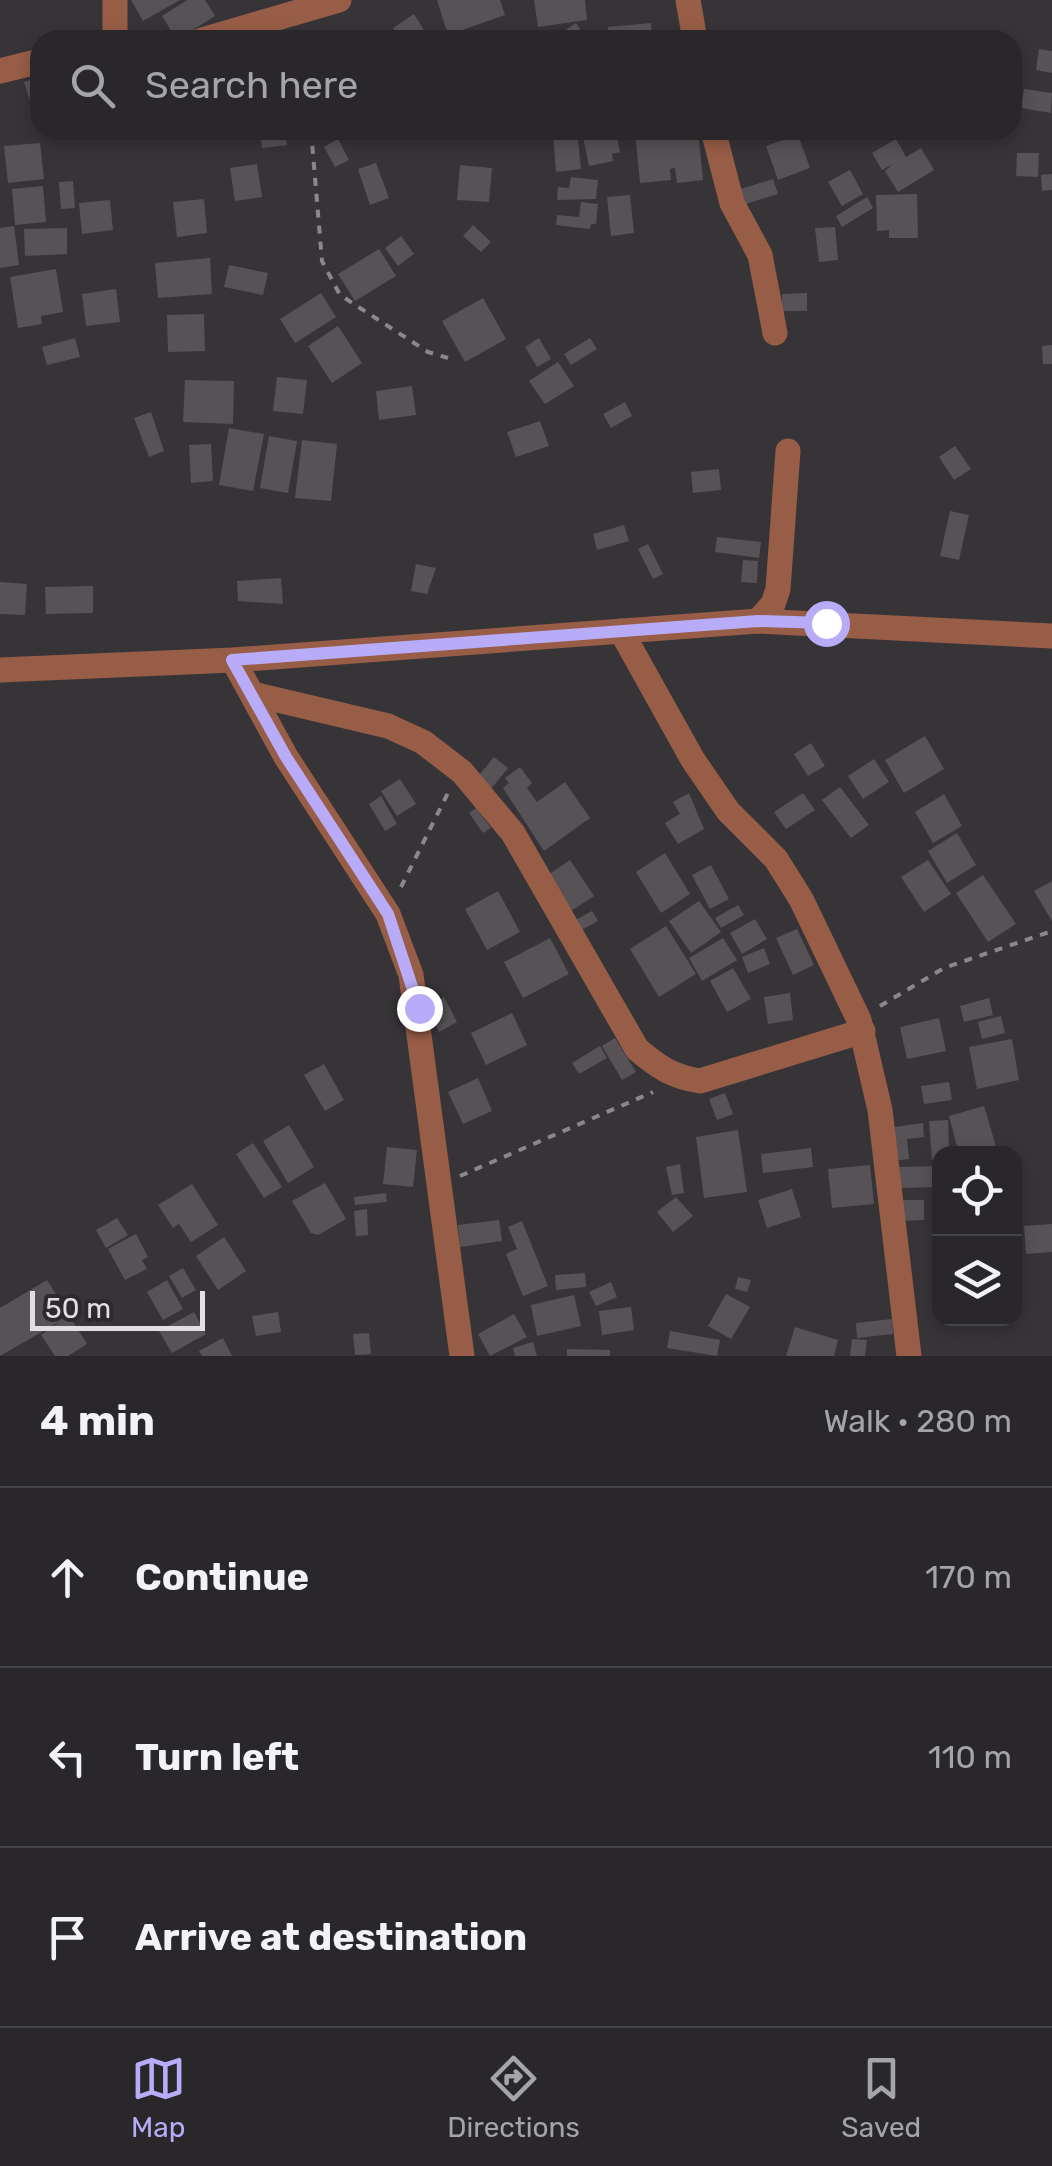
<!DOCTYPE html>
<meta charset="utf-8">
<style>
:root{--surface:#29272a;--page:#312f32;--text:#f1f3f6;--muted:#a5a5a8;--line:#454447;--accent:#b8abf7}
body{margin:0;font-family:Rubik,sans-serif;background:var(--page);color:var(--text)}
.controls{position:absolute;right:30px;bottom:30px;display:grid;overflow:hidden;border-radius:20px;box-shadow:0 5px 15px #0003}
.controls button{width:90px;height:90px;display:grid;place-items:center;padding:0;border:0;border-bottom:2px solid var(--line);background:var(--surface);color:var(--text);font:50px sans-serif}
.scale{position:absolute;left:30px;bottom:25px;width:175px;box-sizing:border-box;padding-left:10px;border:5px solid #e1dfe1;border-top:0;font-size:28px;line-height:35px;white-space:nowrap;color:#e1dfe1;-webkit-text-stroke:8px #2d2a2d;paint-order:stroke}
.stop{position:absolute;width:30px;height:30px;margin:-22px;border:8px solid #b8abf7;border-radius:50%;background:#fff}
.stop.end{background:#b8abf7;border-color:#fff;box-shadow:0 2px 10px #0008}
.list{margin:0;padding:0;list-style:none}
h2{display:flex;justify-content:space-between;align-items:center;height:130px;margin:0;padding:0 40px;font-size:42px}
h2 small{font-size:32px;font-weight:400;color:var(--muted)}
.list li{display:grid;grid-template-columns:65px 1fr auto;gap:30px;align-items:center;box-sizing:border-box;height:180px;padding:0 40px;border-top:2px solid var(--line)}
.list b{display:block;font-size:38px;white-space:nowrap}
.list em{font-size:32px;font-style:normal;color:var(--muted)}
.icon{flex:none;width:55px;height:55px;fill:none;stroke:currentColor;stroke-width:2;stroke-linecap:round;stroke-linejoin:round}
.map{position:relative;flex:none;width:1052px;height:1356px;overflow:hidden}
.search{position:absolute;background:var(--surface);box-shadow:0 5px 15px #0003;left:30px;right:30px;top:30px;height:110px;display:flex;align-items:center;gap:25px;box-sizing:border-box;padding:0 35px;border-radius:30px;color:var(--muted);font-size:38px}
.sheet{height:670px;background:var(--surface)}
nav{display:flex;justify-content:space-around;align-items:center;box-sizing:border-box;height:140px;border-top:2px solid var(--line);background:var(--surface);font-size:28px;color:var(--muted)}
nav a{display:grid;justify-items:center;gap:5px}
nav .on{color:var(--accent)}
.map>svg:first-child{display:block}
.building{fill:#565256}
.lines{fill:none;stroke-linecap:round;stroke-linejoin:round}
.path{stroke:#8a888b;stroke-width:4;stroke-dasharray:8 8;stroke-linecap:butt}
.street{stroke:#975d47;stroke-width:25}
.route{stroke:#b8abf7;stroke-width:12}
</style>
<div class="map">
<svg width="1052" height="1356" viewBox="0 0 1052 1356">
<rect width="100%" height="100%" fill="#373438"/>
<!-- building -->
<g class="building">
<polygon points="131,0 180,0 143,21"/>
<polygon points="187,0 205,0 215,16 177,40 162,16"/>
<polygon points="437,0 500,0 505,15 448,35"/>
<polygon points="534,0 585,0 587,20 538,27"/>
<polygon points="414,14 430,40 401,40 393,28"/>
<polygon points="576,23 587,40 557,40 555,37"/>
<polygon points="651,23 652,40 609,40 608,27"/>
<polygon points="1039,49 1052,51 1052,73 1036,70"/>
<polygon points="40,77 40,121 37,122 24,82"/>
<polygon points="1024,89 1052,93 1051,113 1021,108"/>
<polygon points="260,130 285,130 287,145 262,148"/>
<polygon points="577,130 581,169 556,172 553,133"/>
<polygon points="635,130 698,130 703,180 677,183 675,168 670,169 671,180 640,183"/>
<polygon points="610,131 616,133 620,152 612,154 613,161 589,166 583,137"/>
<polygon points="798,135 810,168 778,180 766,146"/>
<polygon points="338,139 349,160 335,167 324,147"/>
<polygon points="896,139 906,157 921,148 934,170 898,192 885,171 893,164 882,170 872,153"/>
<polygon points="40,143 44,179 8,183 4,146"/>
<polygon points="1017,153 1039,153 1038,177 1016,176"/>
<polygon points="376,163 389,198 370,205 358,169"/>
<polygon points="257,164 262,197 235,201 230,168"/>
<polygon points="460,165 492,168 489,202 457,200"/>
<polygon points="850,170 863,194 842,206 828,182"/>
<polygon points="1052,174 1052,190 1042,191 1041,175"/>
<polygon points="571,177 598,180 596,199 557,200 558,187 569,188"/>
<polygon points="773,179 778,194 739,206 734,191"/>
<polygon points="73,181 75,208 61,209 59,182"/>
<polygon points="43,186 46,222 15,225 12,189"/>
<polygon points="917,194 918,238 889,238 889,230 877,231 876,195"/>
<polygon points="630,195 634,233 611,236 607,197"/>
<polygon points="867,197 873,208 842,227 836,216"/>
<polygon points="204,199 207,233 177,237 173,202"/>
<polygon points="110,200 113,230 82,234 79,203"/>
<polygon points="581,202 598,204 596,224 591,224 590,229 556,225 557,215 579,217"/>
<polygon points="473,225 491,242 481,252 463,236"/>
<polygon points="14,226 19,265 0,268 0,228"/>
<polygon points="835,227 838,260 819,262 815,228"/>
<polygon points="67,228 67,254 25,256 24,229"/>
<polygon points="401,236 414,254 398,266 385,248"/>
<polygon points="379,249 396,276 355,301 338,274"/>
<polygon points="210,258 212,294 158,298 155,263"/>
<polygon points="229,265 268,273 263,295 224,287"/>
<polygon points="56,269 63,312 41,316 42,324 18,328 10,277"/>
<polygon points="116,289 120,322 86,326 82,294"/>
<polygon points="321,293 336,317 295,343 280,319"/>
<polygon points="807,293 807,311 782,311 782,294"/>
<polygon points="483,298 506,339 465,362 442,321"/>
<polygon points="204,314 205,351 168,352 167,315"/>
<polygon points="338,326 362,363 332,383 308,346"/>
<polygon points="75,338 80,357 47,365 42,347"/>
<polygon points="539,338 551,359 537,367 525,347"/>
<polygon points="590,338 597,349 571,365 564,354"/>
<polygon points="1052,345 1052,364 1043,364 1042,346"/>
<polygon points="558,362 574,386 545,404 529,381"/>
<polygon points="277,377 307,380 303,414 273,411"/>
<polygon points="185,380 234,381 233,424 183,422"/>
<polygon points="412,386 416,415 379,420 376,391"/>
<polygon points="625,402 632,416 611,428 603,414"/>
<polygon points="151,412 164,451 149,457 134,418"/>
<polygon points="540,421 549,446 516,457 507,432"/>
<polygon points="229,428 264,434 253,491 219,485"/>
<polygon points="269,436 297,441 288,493 260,488"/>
<polygon points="302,440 337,444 331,501 295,498"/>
<polygon points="211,444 213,481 191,483 189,445"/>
<polygon points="955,446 971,469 954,480 939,457"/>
<polygon points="719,469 721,490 693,493 691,472"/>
<polygon points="950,511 969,515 959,560 940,556"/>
<polygon points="624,525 629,541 597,550 593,534"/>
<polygon points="717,537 761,542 759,558 715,552"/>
<polygon points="648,544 663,574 653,579 638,549"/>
<polygon points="743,560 758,561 757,583 741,582"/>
<polygon points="416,564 436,568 427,594 411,591"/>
<polygon points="281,578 283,604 238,601 237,581"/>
<polygon points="0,582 27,584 25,615 0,614"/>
<polygon points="93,586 93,613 46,614 45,587"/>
<polygon points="925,736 944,769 904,793 885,760"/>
<polygon points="811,743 825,766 808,776 794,754"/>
<polygon points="494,757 508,768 490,790 476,779"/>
<polygon points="874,759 889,782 863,799 848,776"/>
<polygon points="520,767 532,783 527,788 537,802 565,782 590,818 544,851 503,788 509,783 505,778"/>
<polygon points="400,779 416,804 397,816 381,791"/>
<polygon points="840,787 869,825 851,838 822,800"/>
<polygon points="689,793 704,829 678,844 665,823 680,814 673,802"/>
<polygon points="803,793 815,810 786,829 774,812"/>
<polygon points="944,794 962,826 933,843 915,812"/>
<polygon points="381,796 397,824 385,831 369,804"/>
<polygon points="476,808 491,828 483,833 469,813"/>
<polygon points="957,833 976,865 947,883 928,851"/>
<polygon points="665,853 690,894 661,913 636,872"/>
<polygon points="570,860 594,896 571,911 548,875"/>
<polygon points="928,860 951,894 924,912 901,877"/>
<polygon points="711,865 729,899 710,909 692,875"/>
<polygon points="983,875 1016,924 988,942 956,893"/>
<polygon points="1052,881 1052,921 1034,891"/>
<polygon points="498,891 520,932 487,950 465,909"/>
<polygon points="699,901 721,932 691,953 669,921"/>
<polygon points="738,905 744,915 721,928 715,918"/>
<polygon points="592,911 598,921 576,933 570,923"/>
<polygon points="755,919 767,939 742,954 730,933"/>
<polygon points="666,926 696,974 659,997 630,949"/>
<polygon points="797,929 814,965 793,975 776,938"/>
<polygon points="550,938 569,974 523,998 504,962"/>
<polygon points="723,938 737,960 702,981 689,958"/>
<polygon points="764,948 770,964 748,973 742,957"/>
<polygon points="733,968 751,999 727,1012 710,981"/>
<polygon points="790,993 793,1020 768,1024 764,997"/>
<polygon points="444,997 457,1022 439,1032 426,1006"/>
<polygon points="989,998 993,1015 964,1022 960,1006"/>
<polygon points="512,1013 527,1045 486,1065 471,1033"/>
<polygon points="1001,1016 1005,1033 982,1039 978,1022"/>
<polygon points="939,1018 946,1051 907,1059 900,1027"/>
<polygon points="615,1038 636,1072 622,1080 602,1046"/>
<polygon points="1012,1039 1019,1080 977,1089 969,1047"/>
<polygon points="600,1046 607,1058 579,1074 572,1063"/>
<polygon points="324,1064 344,1100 325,1111 304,1075"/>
<polygon points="478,1078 492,1111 463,1124 448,1092"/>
<polygon points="949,1082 952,1100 924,1104 921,1086"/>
<polygon points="725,1093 733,1114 717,1120 709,1099"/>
<polygon points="984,1106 997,1150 959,1154 949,1116"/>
<polygon points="948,1120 949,1154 932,1160 929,1121"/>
<polygon points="923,1123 924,1137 907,1139 909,1159 892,1161 888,1128"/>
<polygon points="289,1125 314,1167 288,1183 263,1141"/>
<polygon points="738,1130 747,1192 704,1198 696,1137"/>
<polygon points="253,1143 282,1187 264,1198 236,1154"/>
<polygon points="387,1147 417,1150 413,1187 383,1184"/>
<polygon points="811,1148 813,1167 763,1173 761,1154"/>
<polygon points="680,1164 684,1193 672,1195 666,1167"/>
<polygon points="870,1165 874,1204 832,1208 828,1169"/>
<polygon points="940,1166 940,1187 899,1188 898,1167"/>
<polygon points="325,1183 346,1219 318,1235 311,1233 292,1201"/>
<polygon points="192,1184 218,1225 191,1242 179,1224 173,1228 158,1205"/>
<polygon points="792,1189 801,1217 767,1228 758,1200"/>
<polygon points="386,1193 387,1202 355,1205 354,1197"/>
<polygon points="676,1197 693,1216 673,1232 657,1212"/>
<polygon points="897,1200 924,1200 924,1220 898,1221"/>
<polygon points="367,1209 368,1235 356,1236 354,1211"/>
<polygon points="117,1218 128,1235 106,1248 96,1230"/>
<polygon points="499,1220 502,1241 460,1247 458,1225"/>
<polygon points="522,1221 548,1286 523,1296 506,1254 517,1249 508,1227"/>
<polygon points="1052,1224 1052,1252 1026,1254 1024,1226"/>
<polygon points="136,1234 148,1257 142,1260 147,1269 125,1280 108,1249"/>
<polygon points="224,1237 246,1271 218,1290 196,1256"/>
<polygon points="183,1268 196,1290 182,1298 169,1276"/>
<polygon points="585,1273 586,1287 556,1290 555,1275"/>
<polygon points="738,1277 751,1280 747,1292 735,1289"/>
<polygon points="47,1280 87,1344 68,1356 55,1356 41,1335 64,1319 0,1356 0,1308"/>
<polygon points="167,1280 183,1309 163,1320 147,1292"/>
<polygon points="611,1282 617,1297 596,1306 589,1292"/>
<polygon points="726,1294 750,1307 731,1339 708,1326"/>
<polygon points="574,1295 581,1326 537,1336 531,1305"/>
<polygon points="631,1307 634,1330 602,1335 599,1311"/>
<polygon points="194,1312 206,1334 172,1353 159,1331"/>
<polygon points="278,1312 281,1332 256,1336 252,1316"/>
<polygon points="514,1314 527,1337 490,1356 478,1334"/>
<polygon points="892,1319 893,1334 857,1338 856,1323"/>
<polygon points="795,1327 838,1340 834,1356 786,1356"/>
<polygon points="670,1331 720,1340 717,1356 667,1348"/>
<polygon points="369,1333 371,1354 355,1355 353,1334"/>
<polygon points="223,1338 232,1356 202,1356 199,1351"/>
<polygon points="852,1339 867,1340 865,1356 850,1356"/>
<polygon points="533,1342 537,1356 515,1356 513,1348"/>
<polygon points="567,1349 610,1350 610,1356 567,1356"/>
</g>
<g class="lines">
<!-- path -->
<g class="path">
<polyline points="311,130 322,261 340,295 428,352 448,358"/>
<polyline points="401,887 448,793"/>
<polyline points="880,1006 944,968 1052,931"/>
<polyline points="460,1176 653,1092"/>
</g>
<!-- street -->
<g class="street">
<polyline points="688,0 695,40"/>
<polyline points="115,40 115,0"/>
<polyline points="202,40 339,0"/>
<polyline points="0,71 40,61"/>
<polyline points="713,130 732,203 760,255 775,333"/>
<polyline points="758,621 773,604 778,589 788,451"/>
<polyline points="621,631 693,760 728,811 776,859 801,899 859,1020 880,1110 909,1356"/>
<polyline points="233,660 286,757 388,914 411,975 462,1356"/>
<polyline points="0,670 233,660 758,621 1052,636"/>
<path d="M252,694L388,726L423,742L462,772L513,833L637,1049C658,1067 673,1077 700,1081L863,1031"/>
</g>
</g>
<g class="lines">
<!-- route -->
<polyline class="route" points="419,1008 388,914 286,757 232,660 758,621 826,623"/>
</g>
</svg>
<div class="controls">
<button><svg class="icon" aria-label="locate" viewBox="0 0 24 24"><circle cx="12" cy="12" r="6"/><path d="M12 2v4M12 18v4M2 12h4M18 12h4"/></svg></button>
<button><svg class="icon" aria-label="layers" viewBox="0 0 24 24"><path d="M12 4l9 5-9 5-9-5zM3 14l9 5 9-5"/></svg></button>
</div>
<div class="scale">50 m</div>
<div class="stop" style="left:826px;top:623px"></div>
<div class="stop end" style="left:419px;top:1008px"></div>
<div class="search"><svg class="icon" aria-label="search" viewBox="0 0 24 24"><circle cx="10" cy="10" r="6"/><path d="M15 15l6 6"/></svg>Search here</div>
</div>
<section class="sheet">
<h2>4 min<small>Walk · 280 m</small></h2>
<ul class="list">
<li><svg class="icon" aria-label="ahead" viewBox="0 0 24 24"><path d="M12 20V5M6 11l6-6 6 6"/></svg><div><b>Continue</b></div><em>170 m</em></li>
<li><svg class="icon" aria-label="left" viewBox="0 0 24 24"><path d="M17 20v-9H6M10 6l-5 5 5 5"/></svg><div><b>Turn left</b></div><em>110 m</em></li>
<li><svg class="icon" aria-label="arrive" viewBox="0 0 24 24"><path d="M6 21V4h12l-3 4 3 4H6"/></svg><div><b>Arrive at destination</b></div></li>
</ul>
</section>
<nav>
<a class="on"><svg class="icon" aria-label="map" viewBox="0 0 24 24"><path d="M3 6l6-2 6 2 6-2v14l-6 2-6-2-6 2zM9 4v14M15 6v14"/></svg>Map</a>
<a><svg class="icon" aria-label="directions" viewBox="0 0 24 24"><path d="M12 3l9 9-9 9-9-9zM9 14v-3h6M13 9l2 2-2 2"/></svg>Directions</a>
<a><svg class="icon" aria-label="saved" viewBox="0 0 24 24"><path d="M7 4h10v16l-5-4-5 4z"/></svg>Saved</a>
</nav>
